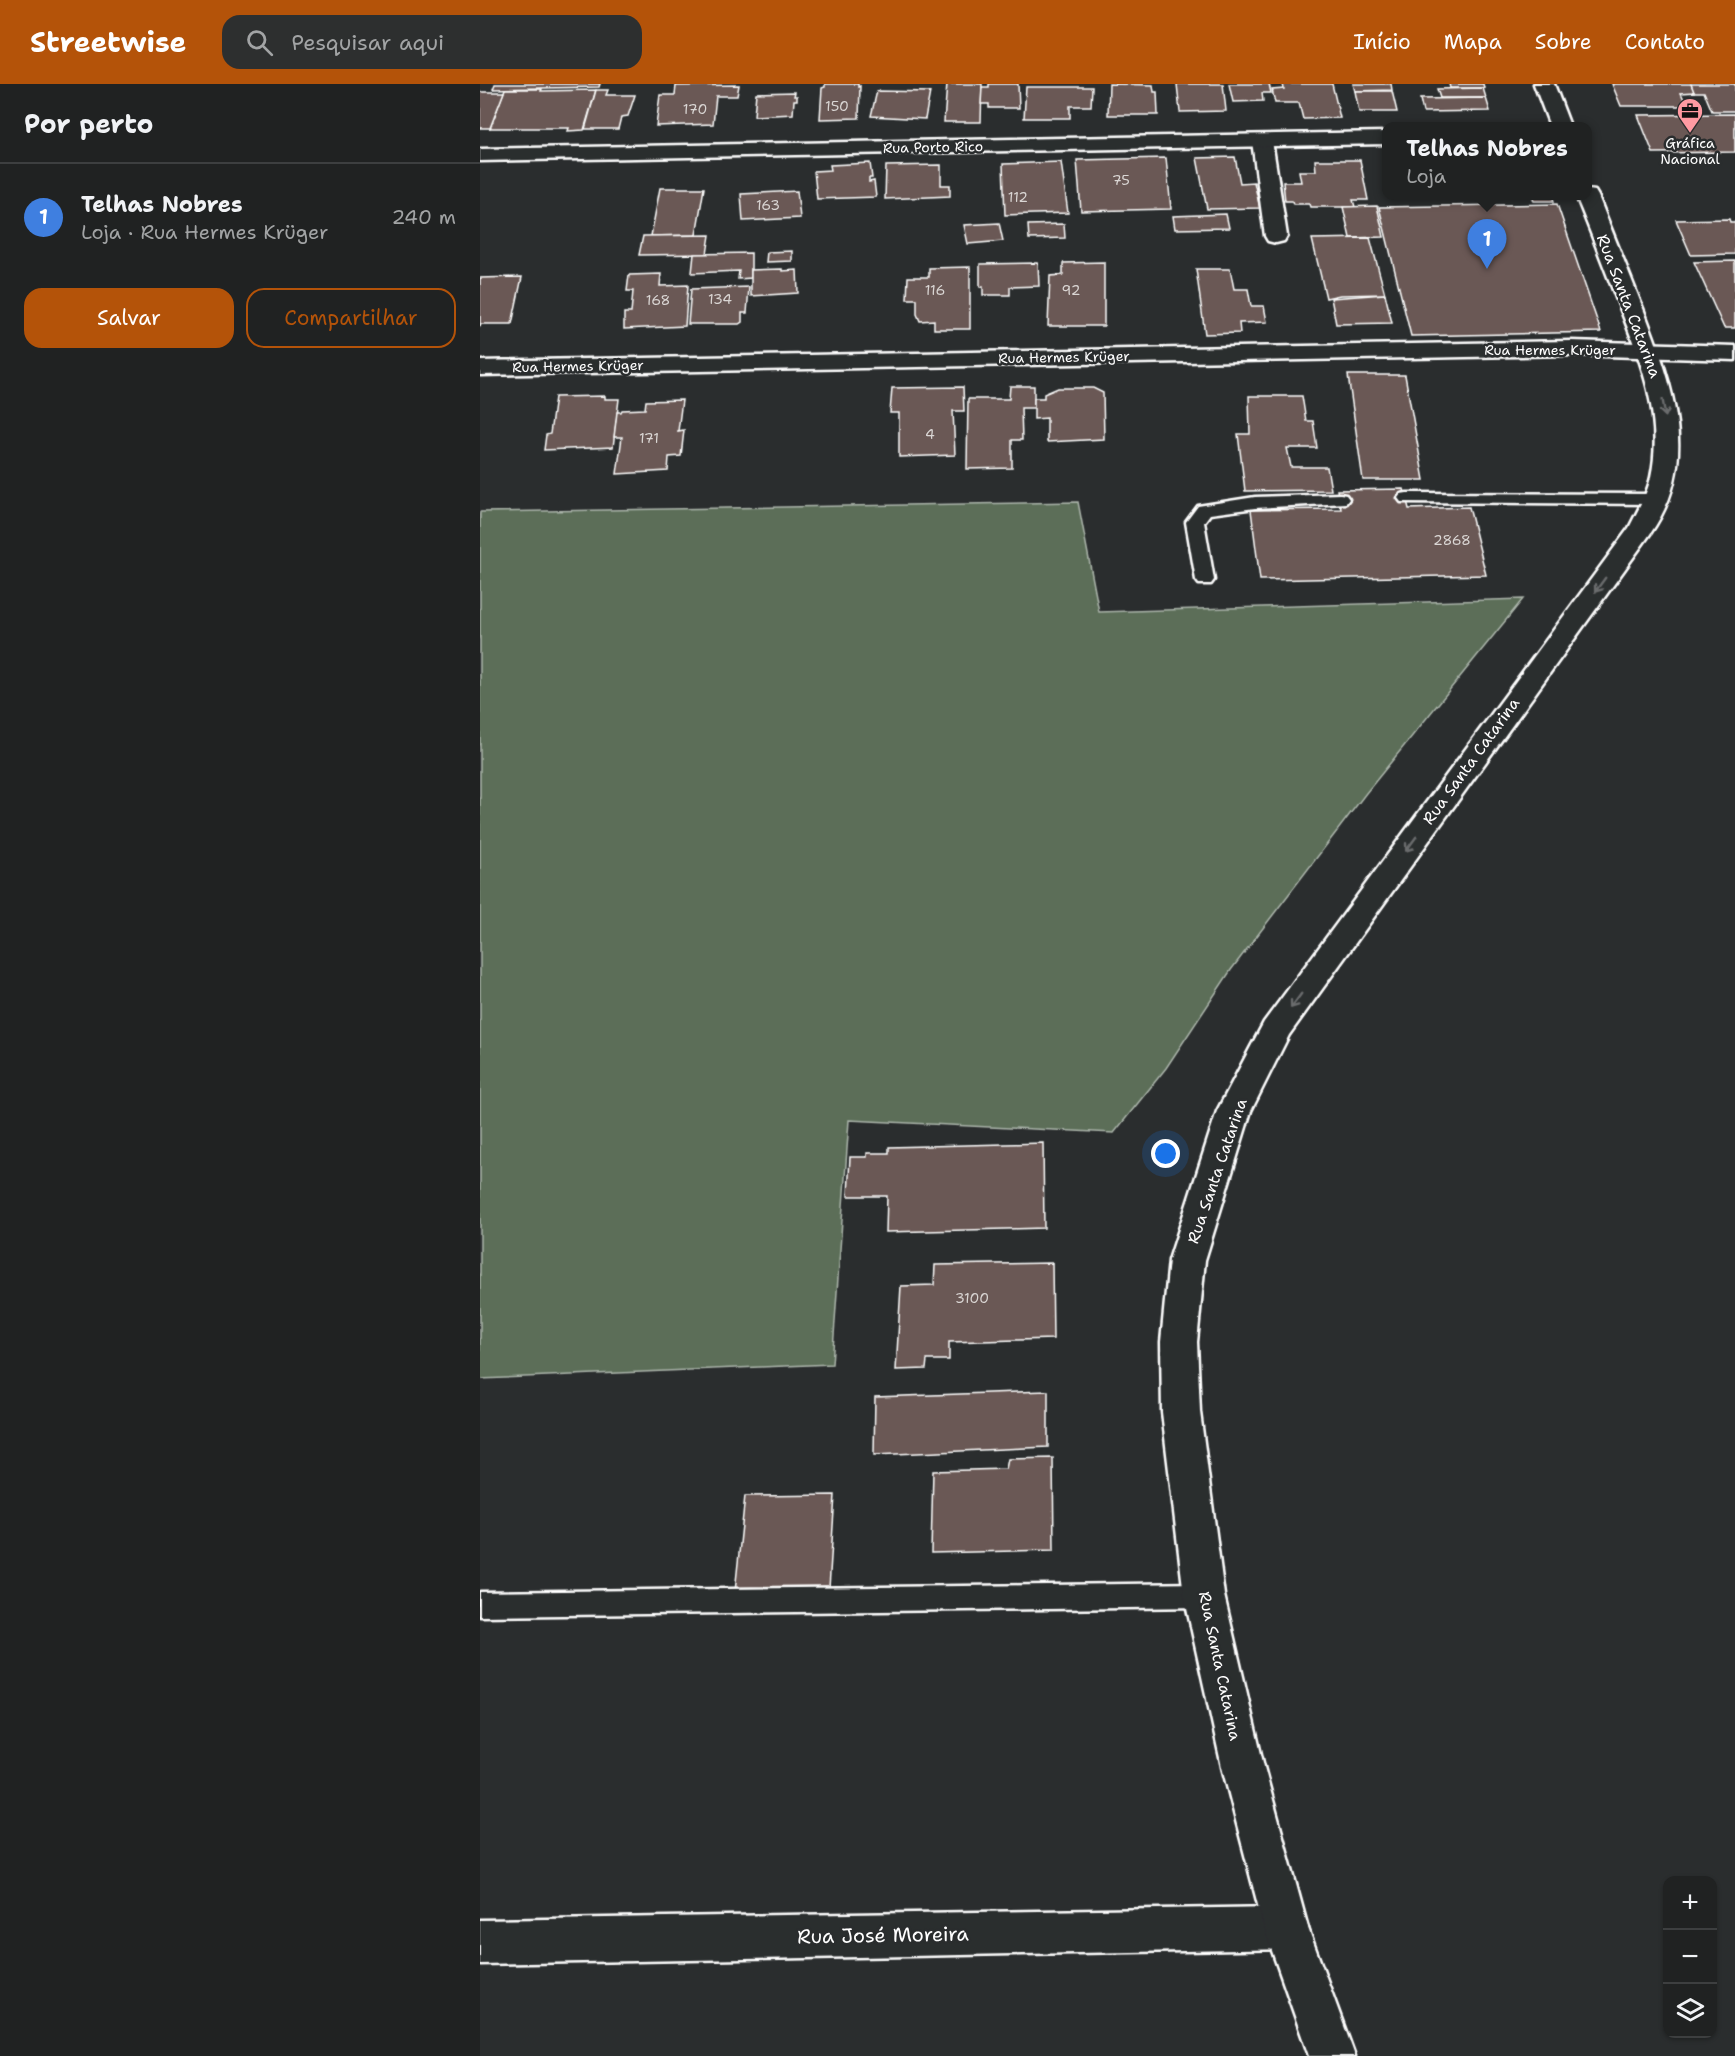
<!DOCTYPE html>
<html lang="pt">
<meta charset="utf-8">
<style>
:root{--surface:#202222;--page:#2d2f2f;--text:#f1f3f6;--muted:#a2a4a5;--line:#3d3f40;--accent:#b45309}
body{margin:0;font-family:"Shantell Sans",sans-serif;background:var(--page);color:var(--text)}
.controls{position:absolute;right:18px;bottom:18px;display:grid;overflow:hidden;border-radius:12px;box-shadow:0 2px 4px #0004}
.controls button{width:54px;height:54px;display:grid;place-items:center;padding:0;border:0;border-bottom:2px solid var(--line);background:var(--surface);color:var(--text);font:30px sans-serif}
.you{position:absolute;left:686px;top:1070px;width:21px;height:21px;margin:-15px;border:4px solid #fff;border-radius:50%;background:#1a73e8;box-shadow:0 0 0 9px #1a73e833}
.badge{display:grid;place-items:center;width:39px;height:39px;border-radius:50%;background:var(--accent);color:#fff;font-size:20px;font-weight:700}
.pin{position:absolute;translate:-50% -50px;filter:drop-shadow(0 2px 3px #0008)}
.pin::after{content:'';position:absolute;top:32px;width:21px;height:18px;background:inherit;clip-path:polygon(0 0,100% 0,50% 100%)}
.popup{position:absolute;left:902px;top:38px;width:210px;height:78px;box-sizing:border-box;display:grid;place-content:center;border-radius:12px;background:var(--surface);filter:drop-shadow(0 2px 4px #0005);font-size:20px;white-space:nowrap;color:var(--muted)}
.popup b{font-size:22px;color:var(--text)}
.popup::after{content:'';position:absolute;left:50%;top:100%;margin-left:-12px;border:12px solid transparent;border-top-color:var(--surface)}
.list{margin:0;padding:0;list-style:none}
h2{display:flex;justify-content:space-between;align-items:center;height:78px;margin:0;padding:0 24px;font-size:26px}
h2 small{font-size:20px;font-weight:400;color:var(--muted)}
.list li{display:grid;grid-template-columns:39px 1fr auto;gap:18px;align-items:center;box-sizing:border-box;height:108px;padding:0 24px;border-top:2px solid var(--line)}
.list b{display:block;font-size:22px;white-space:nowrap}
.list p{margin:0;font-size:20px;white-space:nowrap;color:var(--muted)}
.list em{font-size:20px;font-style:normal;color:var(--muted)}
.actions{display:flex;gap:12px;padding:18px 24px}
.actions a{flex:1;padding:14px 0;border:2px solid var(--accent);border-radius:18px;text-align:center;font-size:21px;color:var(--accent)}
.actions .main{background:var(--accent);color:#fff}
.icon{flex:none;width:33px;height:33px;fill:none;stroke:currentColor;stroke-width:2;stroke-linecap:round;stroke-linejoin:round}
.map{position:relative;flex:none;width:1255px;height:1972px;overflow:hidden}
header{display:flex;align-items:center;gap:36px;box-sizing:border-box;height:84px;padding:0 30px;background:var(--accent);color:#fff}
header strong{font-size:28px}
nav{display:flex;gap:33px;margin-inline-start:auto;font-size:21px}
.search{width:420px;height:54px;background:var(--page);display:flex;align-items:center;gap:15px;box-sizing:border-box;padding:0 21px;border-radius:18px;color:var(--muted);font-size:22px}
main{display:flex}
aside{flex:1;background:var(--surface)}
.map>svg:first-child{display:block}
.green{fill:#5b6e59;stroke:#adb6ac;stroke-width:1.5}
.building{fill:#6a5954;stroke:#fff;stroke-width:1.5}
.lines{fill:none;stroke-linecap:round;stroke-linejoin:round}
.lane-casing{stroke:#fff;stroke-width:5}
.street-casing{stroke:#fff;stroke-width:5}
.secondary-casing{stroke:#fff;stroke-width:5}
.primary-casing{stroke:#fff;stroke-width:5}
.lane{fill:#2a2d2e;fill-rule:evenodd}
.street{fill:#2a2d2e;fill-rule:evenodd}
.secondary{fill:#2a2d2e;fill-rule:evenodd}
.primary{fill:#2a2d2e;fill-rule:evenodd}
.oneway{stroke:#6a6c6d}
.labels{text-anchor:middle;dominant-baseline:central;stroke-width:5;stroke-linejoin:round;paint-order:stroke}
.number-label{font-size:14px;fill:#dad6d4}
.far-poi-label{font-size:14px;fill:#fff;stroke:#2a2d2e}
.far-street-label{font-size:14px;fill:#fff;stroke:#2a2d2e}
.street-label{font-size:16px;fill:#fff;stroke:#2a2d2e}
.near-street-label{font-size:20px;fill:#fff;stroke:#2a2d2e}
</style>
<header>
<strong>Streetwise</strong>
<div class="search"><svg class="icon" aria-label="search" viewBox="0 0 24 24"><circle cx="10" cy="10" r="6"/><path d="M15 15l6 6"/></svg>Pesquisar aqui</div>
<nav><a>Início</a><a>Mapa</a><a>Sobre</a><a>Contato</a></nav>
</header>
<main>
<aside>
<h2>Por perto<small></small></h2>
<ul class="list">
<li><span class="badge" style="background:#3f7fe0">1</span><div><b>Telhas Nobres</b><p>Loja · Rua Hermes Krüger</p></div><em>240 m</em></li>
</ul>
<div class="actions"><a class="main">Salvar</a><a>Compartilhar</a></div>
</aside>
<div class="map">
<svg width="1255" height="1972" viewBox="0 0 1255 1972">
<rect width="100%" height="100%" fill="#2a2d2e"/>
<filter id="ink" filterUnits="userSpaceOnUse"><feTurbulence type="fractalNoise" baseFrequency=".0167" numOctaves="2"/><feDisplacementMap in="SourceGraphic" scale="12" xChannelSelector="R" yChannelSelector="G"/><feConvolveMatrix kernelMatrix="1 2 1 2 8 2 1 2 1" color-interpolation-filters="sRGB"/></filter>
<g filter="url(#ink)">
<!-- green -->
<polygon class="green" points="598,418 619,528 1043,515 886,709 751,886 686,984 634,1049 369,1036 352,1280 0,1295 0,428"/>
<!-- building -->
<g class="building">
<polygon points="15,0 120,0 119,3 13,5"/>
<polygon points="345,0 378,0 378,3 380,2 379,34 340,35 342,4 345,3"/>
<polygon points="467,0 502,0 501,38 464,38"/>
<polygon points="509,0 538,0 539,24 509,24 509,20 501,20 502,3 509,3"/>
<polygon points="629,0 673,1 674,8 677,8 678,31 628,31"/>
<polygon points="697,0 743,0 746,27 700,28"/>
<polygon points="749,0 789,0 791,9 782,9 783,17 753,18"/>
<polygon points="803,0 852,0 860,34 823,35 819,19 795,19 792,6 804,5"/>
<polygon points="873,0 911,0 912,6 875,7"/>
<polygon points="969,0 1003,0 1004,4 970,4"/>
<polygon points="1132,0 1211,0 1215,8 1201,9 1207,22 1141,22"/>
<polygon points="1211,0 1255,0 1255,27 1232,27 1224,8 1214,8"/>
<polygon points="259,1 257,12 236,12 233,40 176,42 180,11 195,11 196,2"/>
<polygon points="546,3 612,3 611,22 590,22 590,34 544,34"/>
<polygon points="1003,4 1006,14 960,14 957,5"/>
<polygon points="25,5 62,5 61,7 116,6 104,46 88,47 89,44 10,44"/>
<polygon points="116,6 128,6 126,11 155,11 148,32 141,33 138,45 105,45"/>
<polygon points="397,7 450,8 445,35 391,32"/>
<polygon points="875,7 912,7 917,28 879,28"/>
<polygon points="0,8 24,8 10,44 0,44"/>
<polygon points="315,8 314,12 317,12 317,16 314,16 313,30 274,32 276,9"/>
<polygon points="1006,14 1010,27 943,28 940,15"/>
<polygon points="1255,30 1255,68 1173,69 1158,31"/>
<polygon points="755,73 760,99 774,98 780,124 727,125 717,74"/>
<polygon points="686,74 691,125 601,127 597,76"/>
<polygon points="835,76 880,76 888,116 873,116 875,123 830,123 829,120 813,120 812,117 805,117 803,98 821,98 819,87 836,87"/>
<polygon points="581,78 588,129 525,131 523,80"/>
<polygon points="390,79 392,94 389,94 389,98 394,97 396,113 337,115 334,87 351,86 350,81"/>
<polygon points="461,81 461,101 470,101 470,112 405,115 406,82"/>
<polygon points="180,104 224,104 216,151 171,152"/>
<polygon points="317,107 320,134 263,137 261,110"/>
<polygon points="1052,112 1072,112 1074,117 1054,117"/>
<polygon points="1077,120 1121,248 931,252 899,123"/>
<polygon points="897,122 904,153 870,154 863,123"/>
<polygon points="746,130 749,144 695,145 693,132"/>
<polygon points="1249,135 1250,138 1255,138 1255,170 1211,171 1196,136"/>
<polygon points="519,139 523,157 488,160 484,141"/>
<polygon points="584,140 585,154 549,155 548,141"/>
<polygon points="230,151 227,170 159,171 163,152"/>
<polygon points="890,154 905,210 860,211 846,214 832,155"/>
<polygon points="312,167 312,177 286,178 287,168"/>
<polygon points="271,169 271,194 258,195 259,187 212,189 214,170"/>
<polygon points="1255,177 1255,244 1244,244 1214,178"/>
<polygon points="624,178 624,242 568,242 570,192 583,191 583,179"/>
<polygon points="558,179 559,202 530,203 530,211 503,211 503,203 500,203 500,180"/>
<polygon points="490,183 490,245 454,245 454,236 440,237 437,230 437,215 427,215 428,193 449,193 449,184"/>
<polygon points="302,185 302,187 317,186 318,209 271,212 271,186"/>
<polygon points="716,185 750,185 754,205 768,205 771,222 784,222 787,238 759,239 760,249 725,250"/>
<polygon points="181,190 180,202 208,201 205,242 144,245 144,229 151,229 153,207 147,207 149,191"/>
<polygon points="42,193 32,240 1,240 0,243 0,194"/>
<polygon points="269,203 267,229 262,229 262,238 259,240 208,240 211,205"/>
<polygon points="905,210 912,239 856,240 851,214"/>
<polygon points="868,291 925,291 944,396 883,396"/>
<polygon points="530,302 554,302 554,324 541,324 542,356 532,356 532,384 487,385 488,315 529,315"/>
<polygon points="483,303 484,327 473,327 475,371 419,373 419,329 410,329 412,304"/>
<polygon points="578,304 613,304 623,309 624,355 567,358 567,334 554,335 554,314 564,314 564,310"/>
<polygon points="125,312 125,315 139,315 133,363 64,366 66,351 70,350 75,313"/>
<polygon points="769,312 822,312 826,337 833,337 837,364 807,364 811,383 847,383 851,406 765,407 758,350 770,350"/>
<polygon points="202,316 198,347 204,346 201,372 189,373 188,387 137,390 142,353 134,353 137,328 141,328 142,326 165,325 166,317"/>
<polygon points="924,405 929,425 989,423 1006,491 780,496 771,426 861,425 857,406"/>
<polygon points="563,1059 564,1144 406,1148 407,1112 368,1112 370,1073 387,1073 387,1069 409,1069 409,1063"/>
<polygon points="572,1179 573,1255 469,1258 469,1276 447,1276 446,1285 416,1286 421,1202 454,1201 455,1181"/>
<polygon points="568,1307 568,1363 394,1371 395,1313"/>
<polygon points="573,1374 574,1466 451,1469 453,1387 526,1385 528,1375"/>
<polygon points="355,1411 349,1504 255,1508 265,1412"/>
</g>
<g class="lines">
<!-- lane casing -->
<g class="lane-casing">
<g id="lane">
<polygon points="927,409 1177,410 1183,411 1186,415 1183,419 1177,420 921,418 918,414 921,410"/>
<polygon points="860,410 866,411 869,415 866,419 775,424 730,430 724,438 734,496 731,500 719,500 716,496 706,438 718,422 775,413"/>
<polygon points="724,1499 734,1503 738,1511 734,1519 724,1523 0,1532 0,1508"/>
</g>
</g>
<!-- street casing -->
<g class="street-casing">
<g id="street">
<polygon points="782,51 789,53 792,57 807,152 804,157 796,159 788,157 785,152 772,57 775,53"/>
<polygon points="1091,257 1255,262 1255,276 1091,271 0,291 0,277"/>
<polygon points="806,1823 822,1829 828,1844 822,1859 806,1865 0,1880 0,1836"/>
</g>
</g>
<!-- secondary casing -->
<g class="secondary-casing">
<polygon id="secondary" points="906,48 906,60 0,77 0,65"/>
</g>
<!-- primary casing -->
<g class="primary-casing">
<g id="primary">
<polygon points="1054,0 1074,0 1090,42 1070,42"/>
<path d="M1108,106L1115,107L1118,112C1133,150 1149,189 1164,227C1193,303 1221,377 1170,450L809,951L771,1027L725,1176L717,1258L720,1328L744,1511L784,1683L828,1844L875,1972H829L784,1844L742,1683L704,1511L682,1328L681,1258L689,1176L737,1027L784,938L1149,444C1157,428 1167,411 1171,393C1185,329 1156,265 1133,206C1121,175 1109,143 1096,112H1108Z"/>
</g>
</g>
<!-- lane -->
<use href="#lane" class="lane"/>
<!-- street -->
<use href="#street" class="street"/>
<!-- secondary -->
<use href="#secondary" class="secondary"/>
<!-- primary -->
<use href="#primary" class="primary"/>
</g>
<!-- one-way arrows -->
<defs><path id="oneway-shaft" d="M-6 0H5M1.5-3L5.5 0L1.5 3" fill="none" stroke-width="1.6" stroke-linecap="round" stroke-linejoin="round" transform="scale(1.5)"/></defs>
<g class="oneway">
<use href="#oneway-shaft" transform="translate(1184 324) rotate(80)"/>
<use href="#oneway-shaft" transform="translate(1120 501) rotate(126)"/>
<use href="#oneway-shaft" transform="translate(931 760) rotate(126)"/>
<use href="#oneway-shaft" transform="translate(816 917) rotate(126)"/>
</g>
</g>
<!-- icons -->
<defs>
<g id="office-pin" transform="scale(1.35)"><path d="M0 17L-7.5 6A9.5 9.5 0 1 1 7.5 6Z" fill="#ff9aa2" stroke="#2a2d2e"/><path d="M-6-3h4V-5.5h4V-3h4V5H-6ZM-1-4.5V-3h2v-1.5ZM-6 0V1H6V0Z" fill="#111"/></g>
</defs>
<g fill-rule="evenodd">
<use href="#office-pin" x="1210" y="27"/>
</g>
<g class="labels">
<!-- number labels -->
<g class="number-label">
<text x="357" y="22">150</text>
<text x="215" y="25">170</text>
<text x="641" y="96">75</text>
<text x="538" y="113">112</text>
<text x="288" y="121">163</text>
<text x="455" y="206">116</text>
<text x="591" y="206">92</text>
<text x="240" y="215">134</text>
<text x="178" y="216">168</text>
<text x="450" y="350">4</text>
<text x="169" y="354">171</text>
<text x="972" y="456">2868</text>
<text x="492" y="1214">3100</text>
</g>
<!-- far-poi labels -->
<g class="far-poi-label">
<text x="1210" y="59">Gráfica<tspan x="1210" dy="16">Nacional</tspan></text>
</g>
<!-- far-street labels -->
<g class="far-street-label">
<text transform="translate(453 63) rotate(-1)">Rua Porto Rico</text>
<text x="1070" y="266">Rua Hermes Krüger</text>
<text transform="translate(584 273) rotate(-1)">Rua Hermes Krüger</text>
<text transform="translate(98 282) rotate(-1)">Rua Hermes Krüger</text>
</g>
<!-- street labels -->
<g class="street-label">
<text transform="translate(1149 222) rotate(69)">Rua Santa Catarina</text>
<text transform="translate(991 677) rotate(-54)">Rua Santa Catarina</text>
<text transform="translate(737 1087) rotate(-71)">Rua Santa Catarina</text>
<text transform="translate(740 1582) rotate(78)">Rua Santa Catarina</text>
</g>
<!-- near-street labels -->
<g class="near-street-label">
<text transform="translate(403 1851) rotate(-1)">Rua José Moreira</text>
</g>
</g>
</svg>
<div class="controls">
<button>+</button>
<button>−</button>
<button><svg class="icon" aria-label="layers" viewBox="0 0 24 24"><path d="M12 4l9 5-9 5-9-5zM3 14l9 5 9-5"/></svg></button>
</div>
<div class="you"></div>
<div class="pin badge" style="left:1007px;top:185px;background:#3f7fe0">1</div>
<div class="popup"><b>Telhas Nobres</b>Loja</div>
</div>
</main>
